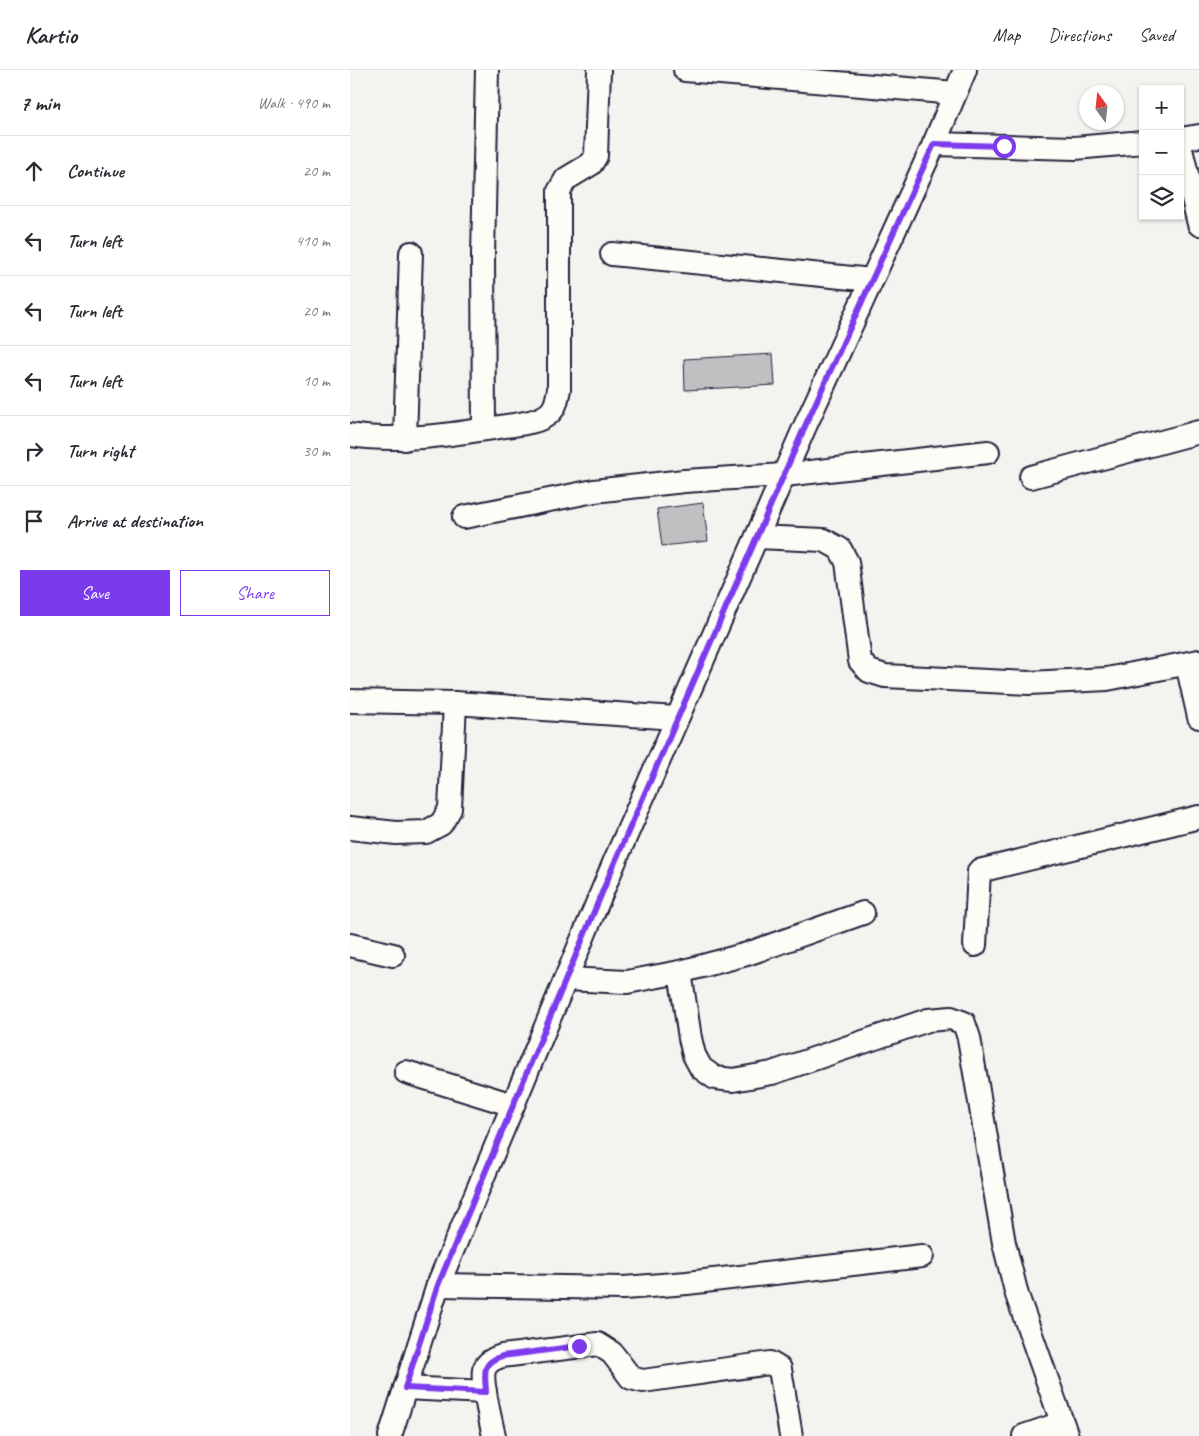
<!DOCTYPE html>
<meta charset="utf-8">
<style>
:root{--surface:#fff;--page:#f2f2f3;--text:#2b2b33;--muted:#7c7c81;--line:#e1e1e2;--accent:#7c3aed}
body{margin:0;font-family:Caveat,sans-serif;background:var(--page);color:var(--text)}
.controls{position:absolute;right:15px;top:15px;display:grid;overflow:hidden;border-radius:0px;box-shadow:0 1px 4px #0004}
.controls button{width:45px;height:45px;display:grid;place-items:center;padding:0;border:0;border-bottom:1px solid var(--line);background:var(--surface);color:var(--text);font:25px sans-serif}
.compass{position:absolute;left:729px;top:15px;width:45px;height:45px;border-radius:50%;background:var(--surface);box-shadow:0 1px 4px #0004;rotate:345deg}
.stop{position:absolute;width:15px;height:15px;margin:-11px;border:4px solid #7c3aed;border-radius:50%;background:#fff}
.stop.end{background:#7c3aed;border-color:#fff;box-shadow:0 1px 5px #0008}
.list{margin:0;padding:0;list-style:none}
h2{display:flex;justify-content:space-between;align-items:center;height:65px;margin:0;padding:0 20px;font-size:21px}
h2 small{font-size:16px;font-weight:400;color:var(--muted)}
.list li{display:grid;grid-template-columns:32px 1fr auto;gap:15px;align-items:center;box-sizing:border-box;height:70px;padding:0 20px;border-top:1px solid var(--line)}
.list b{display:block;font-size:19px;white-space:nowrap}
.list em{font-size:16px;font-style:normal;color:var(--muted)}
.actions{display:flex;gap:10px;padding:15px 20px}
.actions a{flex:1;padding:11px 0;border:1px solid var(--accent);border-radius:0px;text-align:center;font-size:18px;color:var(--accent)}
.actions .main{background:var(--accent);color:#fff}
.icon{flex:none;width:28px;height:28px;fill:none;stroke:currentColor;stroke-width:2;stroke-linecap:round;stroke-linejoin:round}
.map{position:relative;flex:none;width:849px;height:1366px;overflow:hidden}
header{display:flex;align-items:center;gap:30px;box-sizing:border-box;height:70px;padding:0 25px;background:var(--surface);border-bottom:1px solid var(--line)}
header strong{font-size:24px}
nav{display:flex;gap:28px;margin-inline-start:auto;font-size:18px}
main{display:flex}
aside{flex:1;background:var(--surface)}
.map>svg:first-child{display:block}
.building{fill:#c0bfc2;stroke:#22223b}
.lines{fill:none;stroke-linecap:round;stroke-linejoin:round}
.minor-casing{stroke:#22223b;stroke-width:26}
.minor{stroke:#fdfcf7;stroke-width:22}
.route{stroke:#7c3aed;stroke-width:6}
</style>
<header>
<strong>Kartio</strong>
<nav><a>Map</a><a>Directions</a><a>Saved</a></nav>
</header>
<main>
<aside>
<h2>7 min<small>Walk · 490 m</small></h2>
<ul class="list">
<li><svg class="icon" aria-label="ahead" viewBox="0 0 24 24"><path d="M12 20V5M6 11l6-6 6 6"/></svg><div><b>Continue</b></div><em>20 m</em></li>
<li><svg class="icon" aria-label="left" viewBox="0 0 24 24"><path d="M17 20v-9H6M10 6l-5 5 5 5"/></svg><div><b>Turn left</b></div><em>410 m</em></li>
<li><svg class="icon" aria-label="left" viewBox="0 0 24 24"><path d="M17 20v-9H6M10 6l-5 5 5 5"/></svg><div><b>Turn left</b></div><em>20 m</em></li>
<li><svg class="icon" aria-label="left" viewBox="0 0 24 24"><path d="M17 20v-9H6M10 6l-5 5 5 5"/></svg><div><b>Turn left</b></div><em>10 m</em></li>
<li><svg class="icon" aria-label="right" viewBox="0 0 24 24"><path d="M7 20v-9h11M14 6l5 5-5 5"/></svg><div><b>Turn right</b></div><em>30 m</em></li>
<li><svg class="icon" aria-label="arrive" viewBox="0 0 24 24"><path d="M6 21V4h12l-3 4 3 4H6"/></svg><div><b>Arrive at destination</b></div></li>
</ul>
<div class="actions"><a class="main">Save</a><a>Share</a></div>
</aside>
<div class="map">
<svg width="849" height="1366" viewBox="0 0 849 1366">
<rect width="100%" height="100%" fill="#f4f3ef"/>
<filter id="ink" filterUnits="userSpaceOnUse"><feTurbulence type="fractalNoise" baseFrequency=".02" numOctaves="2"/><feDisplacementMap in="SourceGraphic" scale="10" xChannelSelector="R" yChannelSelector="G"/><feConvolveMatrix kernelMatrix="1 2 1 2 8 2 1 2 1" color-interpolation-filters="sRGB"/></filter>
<g filter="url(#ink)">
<!-- building -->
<g class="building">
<polygon points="423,284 425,315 335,320 334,289"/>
<polygon points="353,433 358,471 312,476 307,439"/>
</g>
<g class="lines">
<!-- minor casing -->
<g class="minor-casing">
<g id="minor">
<polyline points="335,0 605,23"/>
<polyline points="830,69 849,66"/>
<polyline points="584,74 725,78 793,72"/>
<polyline points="830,75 849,154"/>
<polyline points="262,184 522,210"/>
<polyline points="134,359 133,185 137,0"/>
<path d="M0,365C51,373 105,364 156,356C169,354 186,353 197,345C206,339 207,329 209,319V121L216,109L241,94L246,86L249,0"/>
<polyline points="55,369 61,183"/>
<polyline points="681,407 849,362"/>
<polyline points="114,447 244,421 334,411 434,405 638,382"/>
<polyline points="407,467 474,470 490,479 497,492 510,591 519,601 535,606 679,613 757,609 849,591"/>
<polyline points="837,594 849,647"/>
<polyline points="0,631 105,633 326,648"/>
<polyline points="0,758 46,763 76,762 91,754 100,739 105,633"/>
<polyline points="0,875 43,885"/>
<polyline points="625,875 629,801 849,747"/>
<polyline points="330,902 340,968 344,985 351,998 365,1008 383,1010 422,1003 578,950 601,948 614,953 619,968 654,1173 667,1225 717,1366"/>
<polyline points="216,909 277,912 330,902 397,884 513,843"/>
<polyline points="56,1002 163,1035"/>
<polyline points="88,1215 274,1218 337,1213 572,1186"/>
<polyline points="55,1318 135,1322"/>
<polyline points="40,1366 88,1215 264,793 456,354 584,74 615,0"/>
<path d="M144,1366C141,1353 131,1311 134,1300C137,1291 145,1288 152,1286L248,1274L262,1283L281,1308L293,1311L420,1293L430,1299L441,1366"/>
<polyline points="674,1366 712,1353"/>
</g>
</g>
<!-- minor -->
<use href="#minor" class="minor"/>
</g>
</g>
<g class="lines" filter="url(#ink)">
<!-- route -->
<path class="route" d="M229,1276L152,1286C131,1293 135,1302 136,1322L55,1318L88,1215L264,794L456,354L584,74L654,76"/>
</g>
</svg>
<div class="controls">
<button>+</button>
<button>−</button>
<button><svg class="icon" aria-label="layers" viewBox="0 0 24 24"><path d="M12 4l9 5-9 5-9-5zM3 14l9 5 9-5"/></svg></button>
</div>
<svg class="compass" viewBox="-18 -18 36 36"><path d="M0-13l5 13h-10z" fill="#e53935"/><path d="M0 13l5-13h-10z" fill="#7c7c81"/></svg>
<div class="stop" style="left:654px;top:76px"></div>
<div class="stop end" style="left:229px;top:1276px"></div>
</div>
</main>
